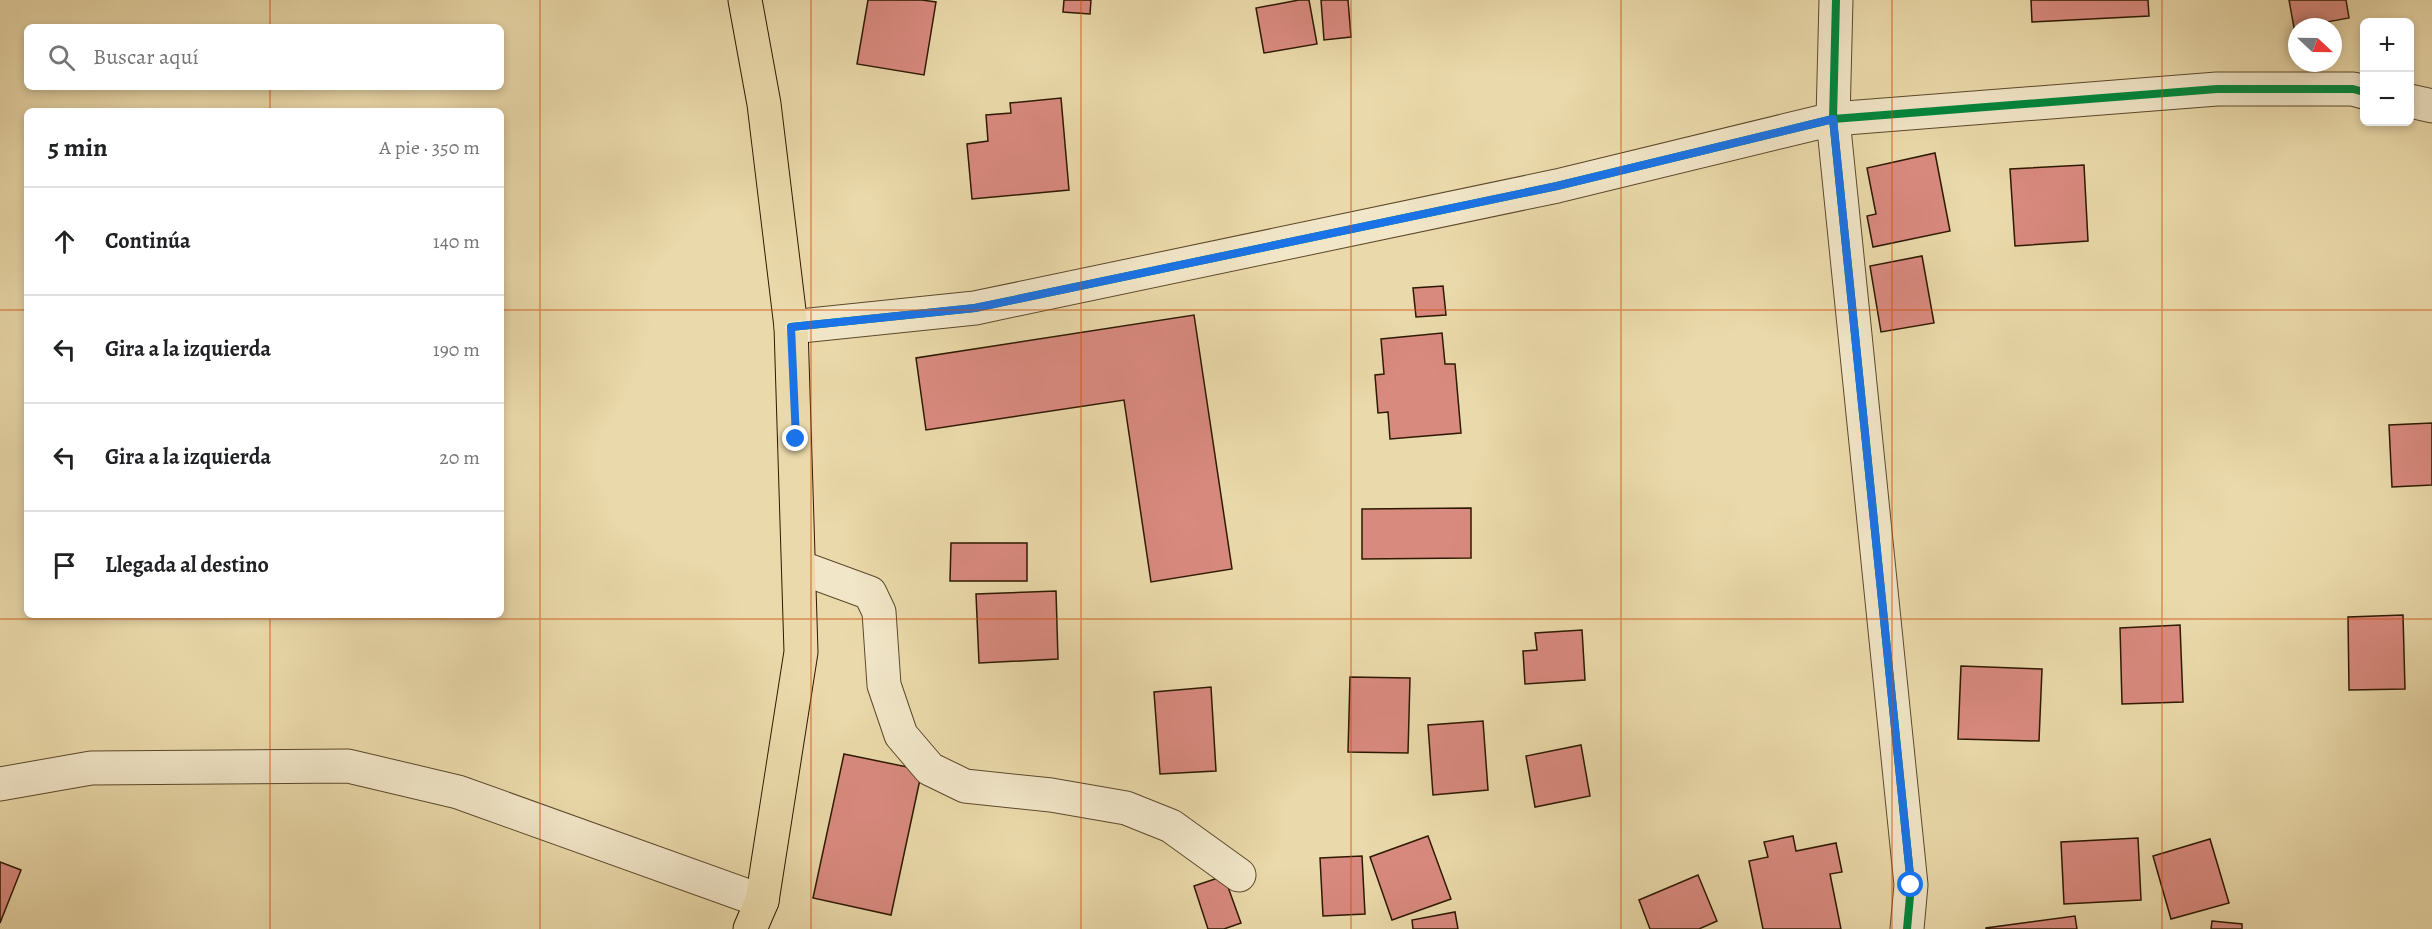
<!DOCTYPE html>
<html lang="es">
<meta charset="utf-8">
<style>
:root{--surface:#fff;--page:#f6f6f6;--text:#202124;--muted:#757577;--line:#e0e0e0}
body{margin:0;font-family:Alegreya,serif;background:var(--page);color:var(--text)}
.controls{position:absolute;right:18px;top:18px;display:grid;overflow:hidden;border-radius:9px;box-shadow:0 3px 9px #0003}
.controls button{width:54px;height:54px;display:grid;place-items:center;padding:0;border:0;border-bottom:2px solid var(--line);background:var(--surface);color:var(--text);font:30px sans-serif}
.compass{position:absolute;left:2288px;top:18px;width:54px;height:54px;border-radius:50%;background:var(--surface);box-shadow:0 3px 9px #0003;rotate:112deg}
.stop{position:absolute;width:18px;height:18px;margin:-14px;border:4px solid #1a73e8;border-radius:50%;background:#fff}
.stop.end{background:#1a73e8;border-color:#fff;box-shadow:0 2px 6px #0008}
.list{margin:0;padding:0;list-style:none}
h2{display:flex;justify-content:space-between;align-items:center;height:78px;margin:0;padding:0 24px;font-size:26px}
h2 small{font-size:20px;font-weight:400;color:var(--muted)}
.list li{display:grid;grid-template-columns:39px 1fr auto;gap:18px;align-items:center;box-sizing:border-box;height:108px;padding:0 24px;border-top:2px solid var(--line)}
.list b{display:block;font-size:22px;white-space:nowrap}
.list em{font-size:20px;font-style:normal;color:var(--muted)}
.icon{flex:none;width:33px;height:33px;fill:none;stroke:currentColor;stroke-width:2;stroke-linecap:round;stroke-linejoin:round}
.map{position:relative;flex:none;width:2432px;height:929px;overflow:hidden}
.search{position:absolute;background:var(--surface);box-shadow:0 3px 9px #0003;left:24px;top:24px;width:480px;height:66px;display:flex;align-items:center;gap:15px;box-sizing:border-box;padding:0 21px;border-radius:9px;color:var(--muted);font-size:22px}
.panel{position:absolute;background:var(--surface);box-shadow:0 3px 9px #0003;left:24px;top:108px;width:480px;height:510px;border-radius:9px}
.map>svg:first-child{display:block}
.building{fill:#d98a7f;stroke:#2d1901;stroke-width:1.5}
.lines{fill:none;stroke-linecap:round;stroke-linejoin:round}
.minor-casing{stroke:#5c492b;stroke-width:35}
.major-casing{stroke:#2d1901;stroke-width:35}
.minor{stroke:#f1e6c8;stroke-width:33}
.major{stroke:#ead9aa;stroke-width:33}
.cycleway-casing{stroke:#f1e6c8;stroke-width:11}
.cycleway{stroke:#00873e;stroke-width:8}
.route{stroke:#1a73e8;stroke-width:8}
.grid{fill:none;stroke:#cc4f0a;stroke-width:1.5;stroke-opacity:0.55}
</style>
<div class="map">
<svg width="2432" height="929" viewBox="0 0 2432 929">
<rect width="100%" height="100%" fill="#ead9aa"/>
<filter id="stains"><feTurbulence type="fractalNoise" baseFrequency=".00333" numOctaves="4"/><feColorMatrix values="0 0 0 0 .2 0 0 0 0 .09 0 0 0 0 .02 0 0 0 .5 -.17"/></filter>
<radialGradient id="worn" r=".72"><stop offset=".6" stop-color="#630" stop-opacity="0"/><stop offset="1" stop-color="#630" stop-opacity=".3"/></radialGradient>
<!-- building -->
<g class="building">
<polygon points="868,0 922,0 936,2 924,75 857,64"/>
<polygon points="1064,0 1091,0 1090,14 1063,12"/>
<polygon points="1299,0 1309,0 1317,44 1264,53 1256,8"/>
<polygon points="1321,0 1348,0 1351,37 1324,40"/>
<polygon points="2031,0 2148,0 2149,16 2032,22"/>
<polygon points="2289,0 2346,0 2349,18 2294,28"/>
<polygon points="1061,98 1069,190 972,199 967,144 988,141 986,115 1011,113 1010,103"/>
<polygon points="1935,153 1950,231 1873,247 1867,216 1876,214 1867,168"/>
<polygon points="2084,165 2088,241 2015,246 2010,169"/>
<polygon points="1922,256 1934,323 1881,332 1870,266"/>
<polygon points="1443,286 1446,315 1416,317 1413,288"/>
<polygon points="1194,315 1232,569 1151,582 1124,400 926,430 916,358"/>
<polygon points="1442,333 1445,364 1455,364 1461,433 1390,439 1388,412 1378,413 1375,375 1384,374 1381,339"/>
<polygon points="2432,423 2432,485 2392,487 2389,425"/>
<polygon points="1471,508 1471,558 1362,559 1362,509"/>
<polygon points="951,543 1027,543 1027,581 950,581"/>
<polygon points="1056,591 1058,659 979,663 976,594"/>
<polygon points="2403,615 2405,689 2349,690 2348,617"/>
<polygon points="2180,625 2183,702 2122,704 2120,628"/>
<polygon points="1582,630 1585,680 1525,684 1523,651 1537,650 1535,633"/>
<polygon points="1961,666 2042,669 2039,741 1958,739"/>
<polygon points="1350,677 1410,678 1408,753 1348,752"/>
<polygon points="1211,687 1216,771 1160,774 1154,692"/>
<polygon points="1483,721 1488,790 1433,795 1428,725"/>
<polygon points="1581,745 1590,796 1535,807 1526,756"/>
<polygon points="844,754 922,770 891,915 813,898"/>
<polygon points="1428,836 1451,899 1392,920 1370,857"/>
<polygon points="1793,836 1796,851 1836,843 1842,872 1830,874 1841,929 1763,929 1749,861 1768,857 1764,842"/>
<polygon points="2138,838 2141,900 2064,904 2061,842"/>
<polygon points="2210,839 2229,903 2171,919 2153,856"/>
<polygon points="1362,856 1365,914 1323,916 1320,858"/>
<polygon points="0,862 21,870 0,923"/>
<polygon points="1698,875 1717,921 1699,929 1650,929 1639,900"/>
<polygon points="1224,876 1241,923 1224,929 1208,929 1194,886"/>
<polygon points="1455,912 1458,929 1413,929 1412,920"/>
<polygon points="2075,916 2077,929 1986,929 1986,928"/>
<polygon points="2212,921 2242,924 2242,929 2211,929"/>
</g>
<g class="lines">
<!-- minor casing -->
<g class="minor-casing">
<g id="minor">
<polyline points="1836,0 1833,119 1911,885 1907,929"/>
<polyline points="2410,101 2432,106"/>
<polyline points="791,327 975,308 1557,186 1833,119 2217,89 2353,89 2364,92"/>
<polyline points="799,567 870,593 879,612 884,685 901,735 930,769 965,786 1051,795 1126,808 1171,826 1239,875"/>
<polyline points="0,784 91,768 348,766 458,792 762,901"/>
</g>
</g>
<!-- major casing -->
<g class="major-casing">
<polyline id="major" points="745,0 764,104 791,327 801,652 762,901 750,929"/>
</g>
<!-- minor -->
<use href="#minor" class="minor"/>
<!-- major -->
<use href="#major" class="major"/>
<!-- cycleway casing -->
<g class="cycleway-casing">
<g id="cycleway">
<polyline points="1836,0 1833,119 1911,885 1907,929"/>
<polyline points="791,327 975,308 1557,186 1833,119 2217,89 2353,89 2364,92"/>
</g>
</g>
<!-- cycleway -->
<use href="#cycleway" class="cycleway"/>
</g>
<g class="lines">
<!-- route -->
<polyline class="route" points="796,439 791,327 975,308 1557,186 1833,119 1911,885"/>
</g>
<!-- grid -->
<path class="grid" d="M270,0V27M540,0V929M811,0V929M1081,0V929M1351,0V929M1621,0V929M1892,0V929M2162,0V929M270,87V111M0,310H27M501,310H2432M270,615V929M0,619H2432"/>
<rect width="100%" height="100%" filter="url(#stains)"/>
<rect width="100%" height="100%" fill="url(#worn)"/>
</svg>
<div class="controls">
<button>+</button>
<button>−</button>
</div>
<svg class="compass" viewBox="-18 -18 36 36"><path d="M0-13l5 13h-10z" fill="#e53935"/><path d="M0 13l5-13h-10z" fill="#757577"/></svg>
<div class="stop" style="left:1911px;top:885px"></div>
<div class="stop end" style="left:796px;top:439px"></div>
<div class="search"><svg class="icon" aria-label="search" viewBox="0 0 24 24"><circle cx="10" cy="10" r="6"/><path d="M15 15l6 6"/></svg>Buscar aquí</div>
<section class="panel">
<h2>5 min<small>A pie · 350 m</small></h2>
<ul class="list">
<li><svg class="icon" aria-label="ahead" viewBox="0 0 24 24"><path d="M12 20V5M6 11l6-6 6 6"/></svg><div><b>Continúa</b></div><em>140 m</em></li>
<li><svg class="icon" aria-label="left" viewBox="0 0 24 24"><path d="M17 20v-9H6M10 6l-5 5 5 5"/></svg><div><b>Gira a la izquierda</b></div><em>190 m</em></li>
<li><svg class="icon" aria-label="left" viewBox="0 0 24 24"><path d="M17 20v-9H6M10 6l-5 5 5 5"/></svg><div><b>Gira a la izquierda</b></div><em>20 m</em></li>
<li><svg class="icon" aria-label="arrive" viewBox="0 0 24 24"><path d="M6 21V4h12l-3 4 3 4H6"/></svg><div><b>Llegada al destino</b></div></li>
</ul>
</section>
</div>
